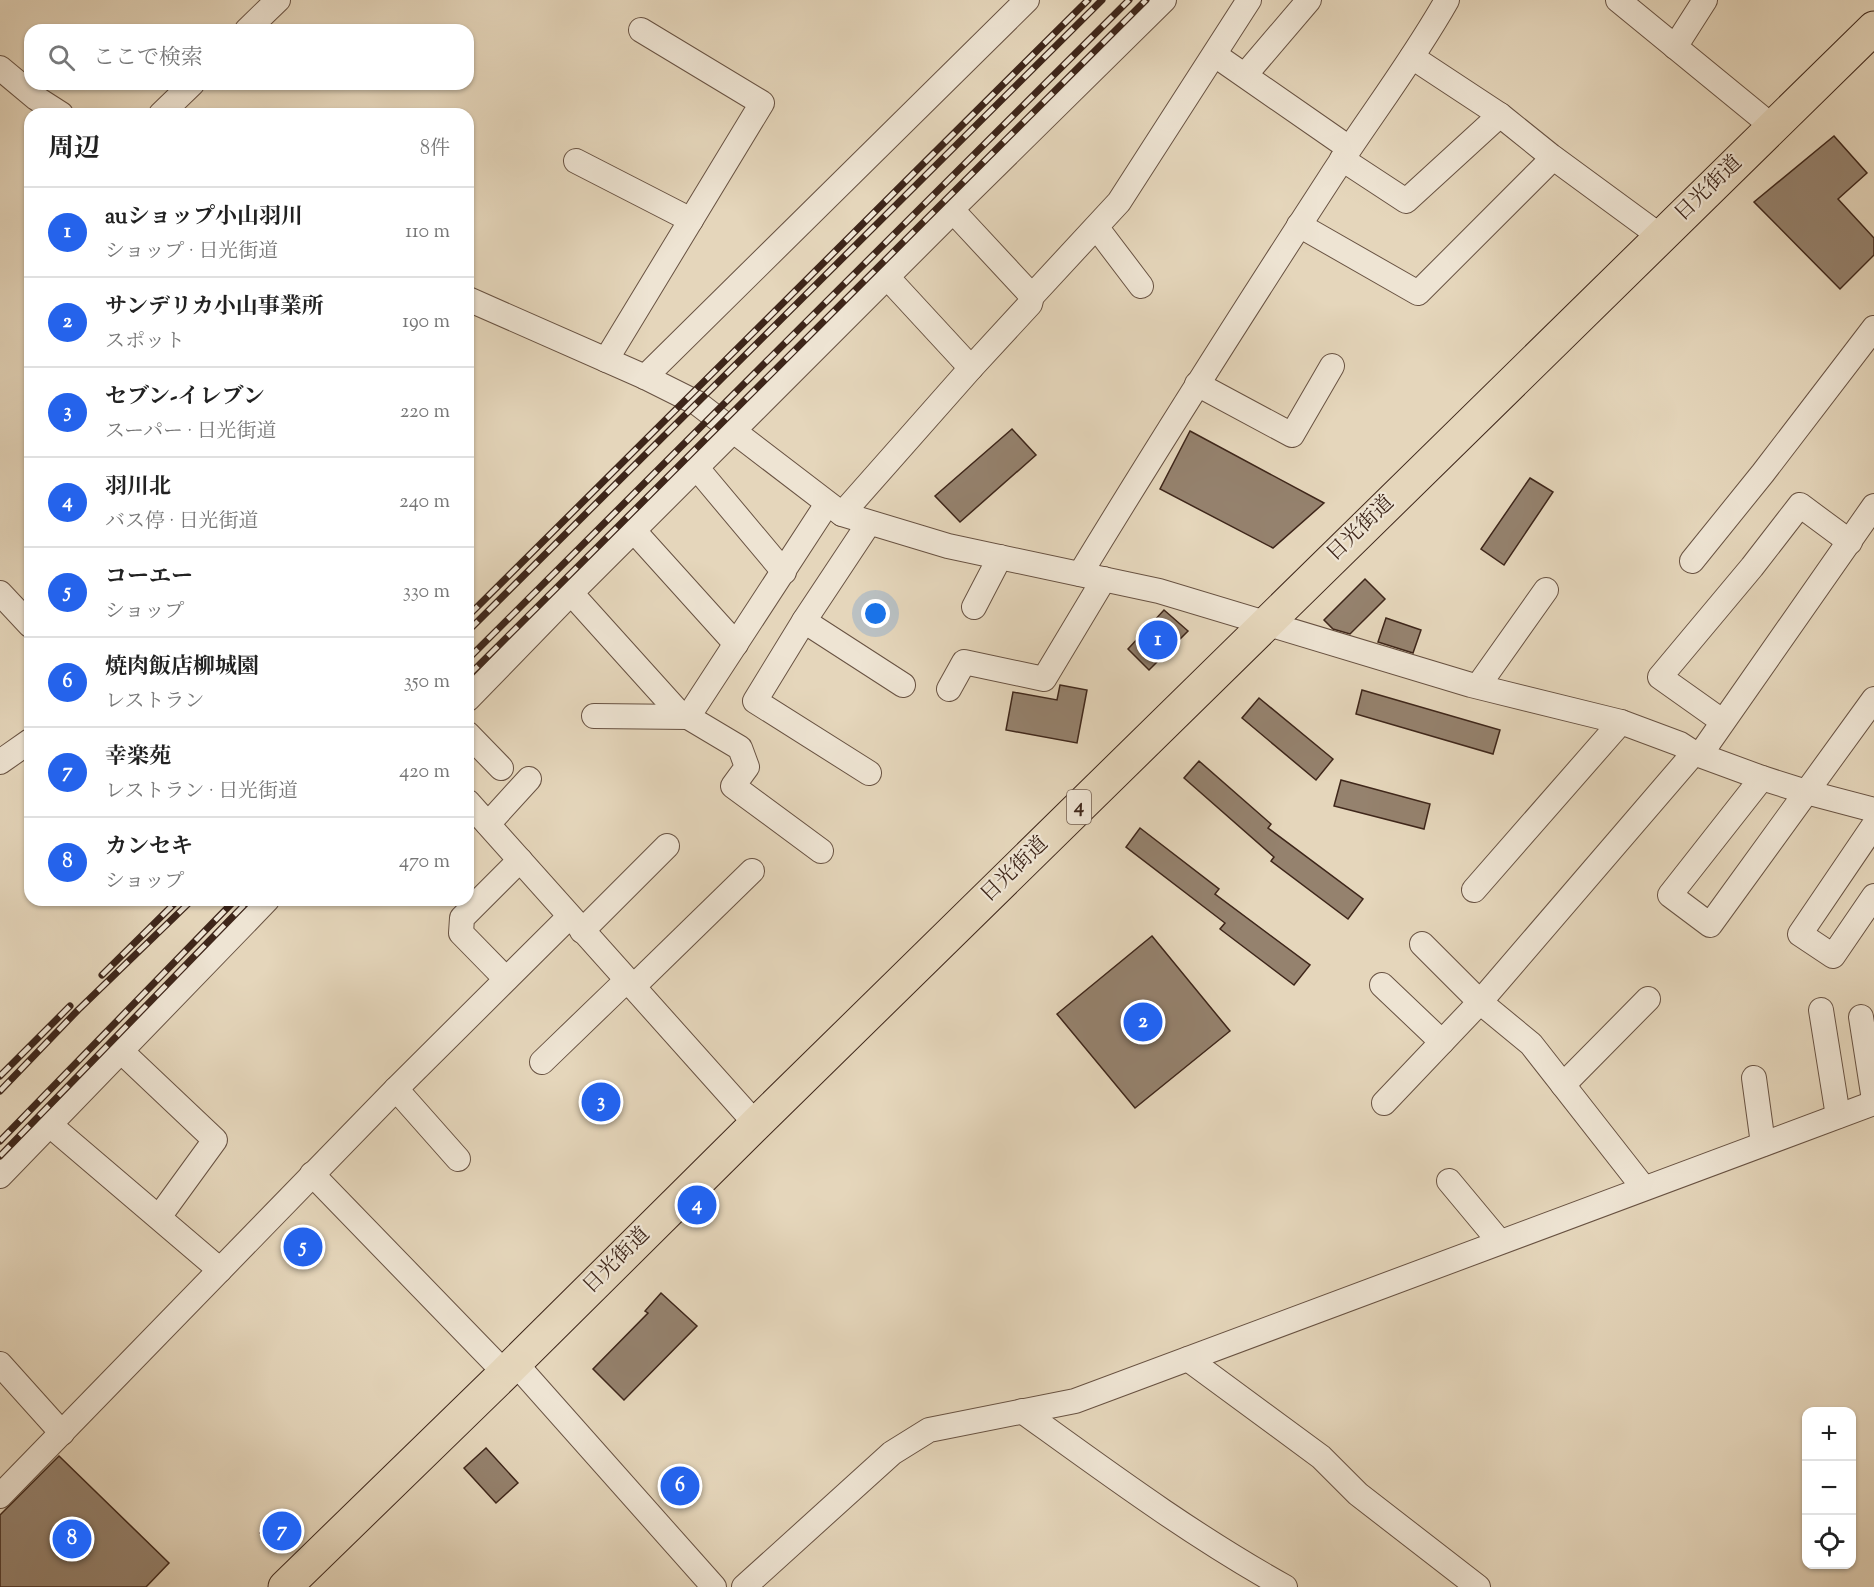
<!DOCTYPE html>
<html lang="ja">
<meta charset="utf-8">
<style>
:root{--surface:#fff;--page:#f2f2f2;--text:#222;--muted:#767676;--line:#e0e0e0;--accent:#2563eb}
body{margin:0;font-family:"Sorts Mill Goudy","Noto Serif JP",serif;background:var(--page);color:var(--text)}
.controls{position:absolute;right:18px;bottom:18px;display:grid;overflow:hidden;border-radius:12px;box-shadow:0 2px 4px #0004}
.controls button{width:54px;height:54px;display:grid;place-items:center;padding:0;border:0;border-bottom:2px solid var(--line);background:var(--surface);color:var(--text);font:30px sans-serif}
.you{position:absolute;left:876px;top:614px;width:21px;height:21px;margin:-15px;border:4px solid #fff;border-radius:50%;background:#1a73e8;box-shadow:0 0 0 9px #1a73e833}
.badge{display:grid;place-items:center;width:39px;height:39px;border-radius:50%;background:var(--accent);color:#fff;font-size:20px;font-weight:700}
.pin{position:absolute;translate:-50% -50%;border:3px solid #fff;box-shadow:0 2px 6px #0006}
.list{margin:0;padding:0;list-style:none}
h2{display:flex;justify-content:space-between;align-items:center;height:78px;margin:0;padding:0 24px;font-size:26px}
h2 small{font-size:20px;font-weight:400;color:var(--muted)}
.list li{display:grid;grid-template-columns:39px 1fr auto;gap:18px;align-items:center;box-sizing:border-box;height:90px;padding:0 24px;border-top:2px solid var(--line)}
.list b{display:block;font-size:22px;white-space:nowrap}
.list p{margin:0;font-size:20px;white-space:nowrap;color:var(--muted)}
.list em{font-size:20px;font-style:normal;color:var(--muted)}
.icon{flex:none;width:33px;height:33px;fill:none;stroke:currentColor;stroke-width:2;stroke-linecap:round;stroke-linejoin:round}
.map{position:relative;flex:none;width:1874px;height:1587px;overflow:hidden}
.search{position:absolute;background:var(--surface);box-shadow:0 2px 4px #0004;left:24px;top:24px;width:450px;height:66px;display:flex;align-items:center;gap:15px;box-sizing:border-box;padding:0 21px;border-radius:18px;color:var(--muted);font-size:22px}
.panel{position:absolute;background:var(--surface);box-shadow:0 2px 4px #0004;left:24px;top:108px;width:450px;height:798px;border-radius:18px}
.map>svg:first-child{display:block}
.building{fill:#95826e;stroke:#3e261a;stroke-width:1.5}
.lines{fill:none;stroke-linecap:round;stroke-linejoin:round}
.minor-casing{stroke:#685242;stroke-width:26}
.highway-casing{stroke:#3e261a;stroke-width:35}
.minor{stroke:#eee4d3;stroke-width:24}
.highway{stroke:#e5d6bb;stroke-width:33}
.rail-casing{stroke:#3e261a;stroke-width:7}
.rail{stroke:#eee4d3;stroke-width:4.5;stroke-dasharray:14;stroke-linecap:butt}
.labels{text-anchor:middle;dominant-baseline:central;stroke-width:4.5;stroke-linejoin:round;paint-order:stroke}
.shield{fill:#eee4d3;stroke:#735f52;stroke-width:1.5}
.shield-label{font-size:20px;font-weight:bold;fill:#3e261a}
.street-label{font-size:21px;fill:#3e261a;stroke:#eee4d3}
</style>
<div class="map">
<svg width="1874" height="1587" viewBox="0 0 1874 1587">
<rect width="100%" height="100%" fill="#e5d6bb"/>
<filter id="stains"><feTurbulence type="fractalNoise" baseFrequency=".00333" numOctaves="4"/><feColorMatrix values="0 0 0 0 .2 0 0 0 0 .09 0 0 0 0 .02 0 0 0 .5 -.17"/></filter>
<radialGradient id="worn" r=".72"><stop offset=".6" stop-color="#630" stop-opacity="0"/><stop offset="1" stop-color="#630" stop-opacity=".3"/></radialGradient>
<!-- building -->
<g class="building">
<polygon points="1834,136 1867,173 1838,199 1874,238 1874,255 1840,289 1754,202"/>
<polygon points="1012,429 1036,455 960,522 935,496"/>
<polygon points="1190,431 1324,503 1273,548 1160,489"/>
<polygon points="1530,478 1553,492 1504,565 1481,549"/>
<polygon points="1365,579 1385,599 1350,634 1333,629 1324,620"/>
<polygon points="1164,610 1188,631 1149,670 1128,649"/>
<polygon points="1386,618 1421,630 1413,653 1378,642"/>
<polygon points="1060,685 1087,690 1077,743 1006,730 1013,692 1057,700"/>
<polygon points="1362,690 1500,730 1493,754 1356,714"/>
<polygon points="1259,698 1333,759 1316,780 1242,718"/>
<polygon points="1199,761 1271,824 1268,828 1363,899 1348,919 1271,861 1274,857 1184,778"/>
<polygon points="1341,780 1430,804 1424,829 1334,806"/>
<polygon points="1140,828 1219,889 1215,894 1310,965 1294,985 1220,929 1225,923 1126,847"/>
<polygon points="1152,936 1230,1031 1135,1108 1057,1014"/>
<polygon points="661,1293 697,1326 624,1400 593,1369 648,1313 645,1311"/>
<polygon points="486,1448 518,1483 496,1503 464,1468"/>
<polygon points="59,1456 169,1563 146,1587 0,1587 0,1515"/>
<polygon points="283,1511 302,1530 279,1552 260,1533"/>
</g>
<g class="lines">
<!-- minor casing -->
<g class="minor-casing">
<g id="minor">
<polyline points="1618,0 1773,127"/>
<polyline points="247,30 278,0"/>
<polyline points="1675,47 1705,0"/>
<polyline points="1215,55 1349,148"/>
<polyline points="1412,57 1500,115 1551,156 1660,236"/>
<polyline points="0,68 36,98 61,114"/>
<polyline points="1245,75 1309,0"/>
<polyline points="161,114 192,84"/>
<polyline points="1342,159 1406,201 1500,115"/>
<polyline points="576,161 691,220"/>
<polyline points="953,211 1032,296"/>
<polyline points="1299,225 1418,293 1553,158"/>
<polyline points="1097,228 1141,286"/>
<polyline points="887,277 971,368"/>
<polyline points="468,299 645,377 697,403 842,514 948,546 1159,591 1471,685 1621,722 1680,744 1694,753 1762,778 1806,792 1874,810"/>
<polyline points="606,360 762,103 641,30"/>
<polyline points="645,377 1027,0"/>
<polyline points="1197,384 1292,435 1332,366"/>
<polyline points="696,467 784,572"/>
<polyline points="842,514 971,368 1030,304 1032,296 1119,202 1249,0"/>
<polyline points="869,523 804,621 755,701 869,773"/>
<polyline points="634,531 736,644"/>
<polyline points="1692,561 1763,473 1874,328"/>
<path d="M1080,574C1161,441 1245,309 1330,178C1368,119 1412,62 1447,0"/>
<polyline points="0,593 30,625"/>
<polyline points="571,593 681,715"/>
<polyline points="974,607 1000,557"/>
<polyline points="804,621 903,685"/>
<polyline points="1478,686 1546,590"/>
<polyline points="949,689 964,662 1044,679 1104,579"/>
<polyline points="468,699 571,593 953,211 957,204 1164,0"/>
<polyline points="594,716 688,717"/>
<polyline points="1722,721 1660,677 1752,567 1800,505 1850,542"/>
<polyline points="468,734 501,768"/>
<polyline points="1700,755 1874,506"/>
<polyline points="0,762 30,741"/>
<polyline points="1762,778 1670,895 1710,925 1874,699"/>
<polyline points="468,802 756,1124"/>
<polyline points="488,824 529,779"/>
<polyline points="1874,825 1800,934 1833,956 1874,896"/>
<polyline points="821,851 733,786 747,767 740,748 688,717 827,504"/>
<polyline points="1474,890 1621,722"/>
<polyline points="582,931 667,846"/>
<polyline points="1422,944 1480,1002 1531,1044 1643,1187"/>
<polyline points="506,979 461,933 462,918 520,860"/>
<polyline points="1382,985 1442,1042"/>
<polyline points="633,987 752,871"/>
<polyline points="1821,1010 1838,1116"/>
<polyline points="1861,1017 1874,1100"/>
<polyline points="122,1052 215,1140 159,1217"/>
<polyline points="542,1062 627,980"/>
<polyline points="1754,1078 1763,1144"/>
<polyline points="1563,1085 1648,999"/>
<polyline points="396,1089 458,1159"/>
<polyline points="1384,1103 1480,1002 1694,753"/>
<polyline points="50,1125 220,1270"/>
<polyline points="312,1174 505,1373"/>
<polyline points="0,1176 267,900"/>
<polyline points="1449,1181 1499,1241"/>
<polyline points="1188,1359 1321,1457 1358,1494 1478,1587"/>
<polyline points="515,1363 714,1587"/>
<polyline points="0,1364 62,1433"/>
<path d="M1022,1411C1108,1473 1193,1536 1285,1587"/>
<polyline points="0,1496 396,1089 569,917"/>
<polyline points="744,1587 892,1453 929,1430 1075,1401 1874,1103"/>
</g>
</g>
<!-- highway casing -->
<g class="highway-casing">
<polyline id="highway" points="285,1587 505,1373 756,1124 1874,28"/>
</g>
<!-- minor -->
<use href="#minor" class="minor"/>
<!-- highway -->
<use href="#highway" class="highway"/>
<!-- rail casing -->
<g class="rail-casing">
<g id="rail">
<polyline points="468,616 1088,0"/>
<polyline points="468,631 1102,0"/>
<polyline points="468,659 1129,0"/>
<polyline points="468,676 1146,0"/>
<polyline points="102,975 178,900"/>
<polyline points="0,1076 70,1006"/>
<polyline points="0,1091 78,1010 192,900"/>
<polyline points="0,1141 235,900"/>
<polyline points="0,1156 249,900"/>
</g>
</g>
<!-- rail -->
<use href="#rail" class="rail"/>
</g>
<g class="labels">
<!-- shield labels -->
<rect class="shield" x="1067" y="790" width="24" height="34" rx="4.5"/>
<g class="shield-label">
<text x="1079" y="807">4</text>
</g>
<!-- street labels -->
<g class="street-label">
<text transform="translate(1709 189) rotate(-44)">日光街道</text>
<text transform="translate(1361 529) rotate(-44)">日光街道</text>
<text transform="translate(1015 870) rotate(-44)">日光街道</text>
<text transform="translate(617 1261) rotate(-45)">日光街道</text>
</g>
</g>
<rect width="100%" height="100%" filter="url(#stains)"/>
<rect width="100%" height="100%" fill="url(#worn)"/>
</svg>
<div class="controls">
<button>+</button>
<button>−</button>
<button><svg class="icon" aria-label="locate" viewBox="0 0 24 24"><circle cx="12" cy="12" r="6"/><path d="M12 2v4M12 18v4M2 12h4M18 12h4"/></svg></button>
</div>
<div class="you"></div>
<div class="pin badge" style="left:1158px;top:640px">1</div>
<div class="pin badge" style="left:1143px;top:1022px">2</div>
<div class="pin badge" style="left:601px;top:1102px">3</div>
<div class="pin badge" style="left:697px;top:1205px">4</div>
<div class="pin badge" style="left:303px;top:1247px">5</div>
<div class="pin badge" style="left:680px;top:1486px">6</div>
<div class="pin badge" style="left:282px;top:1531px">7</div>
<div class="pin badge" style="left:72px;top:1539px">8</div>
<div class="search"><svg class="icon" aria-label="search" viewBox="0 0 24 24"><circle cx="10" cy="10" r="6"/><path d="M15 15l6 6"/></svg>ここで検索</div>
<section class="panel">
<h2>周辺<small>8件</small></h2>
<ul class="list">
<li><span class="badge">1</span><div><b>auショップ小山羽川</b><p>ショップ · 日光街道</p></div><em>110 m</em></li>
<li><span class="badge">2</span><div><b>サンデリカ小山事業所</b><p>スポット</p></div><em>190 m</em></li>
<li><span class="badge">3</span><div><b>セブン-イレブン</b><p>スーパー · 日光街道</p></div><em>220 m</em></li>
<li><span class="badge">4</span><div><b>羽川北</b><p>バス停 · 日光街道</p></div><em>240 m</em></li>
<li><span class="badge">5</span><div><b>コーエー</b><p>ショップ</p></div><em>330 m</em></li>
<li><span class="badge">6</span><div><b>焼肉飯店柳城園</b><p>レストラン</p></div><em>350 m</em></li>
<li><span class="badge">7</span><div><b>幸楽苑</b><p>レストラン · 日光街道</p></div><em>420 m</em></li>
<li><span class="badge">8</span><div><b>カンセキ</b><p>ショップ</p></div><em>470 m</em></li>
</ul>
</section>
</div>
